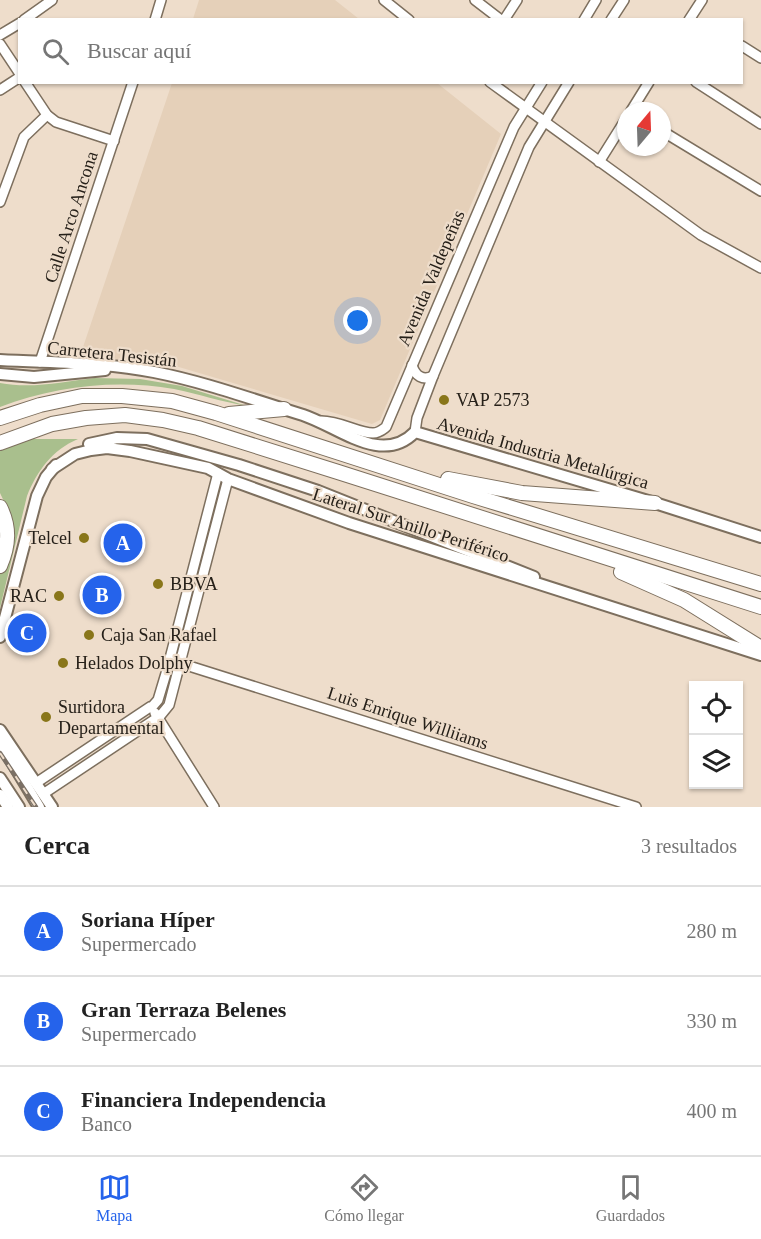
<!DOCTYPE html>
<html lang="es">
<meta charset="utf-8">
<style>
:root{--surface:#fff;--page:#f2f2f2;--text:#222;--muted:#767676;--line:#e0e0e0;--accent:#2563eb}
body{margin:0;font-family:"Times New Roman",serif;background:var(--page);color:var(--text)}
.controls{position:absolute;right:18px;bottom:18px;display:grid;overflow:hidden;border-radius:0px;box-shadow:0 2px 4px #0004}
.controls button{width:54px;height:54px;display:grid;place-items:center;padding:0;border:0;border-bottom:2px solid var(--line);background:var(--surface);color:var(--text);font:30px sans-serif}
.compass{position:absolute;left:617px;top:102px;width:54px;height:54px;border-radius:50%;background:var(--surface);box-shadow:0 2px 4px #0004;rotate:19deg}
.you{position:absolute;left:358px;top:321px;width:21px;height:21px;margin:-15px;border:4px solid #fff;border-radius:50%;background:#1a73e8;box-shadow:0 0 0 9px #1a73e833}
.badge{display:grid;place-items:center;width:39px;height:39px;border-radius:50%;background:var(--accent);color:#fff;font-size:20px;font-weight:700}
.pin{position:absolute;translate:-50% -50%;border:3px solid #fff;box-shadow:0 2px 6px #0006}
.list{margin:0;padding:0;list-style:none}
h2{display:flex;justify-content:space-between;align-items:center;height:78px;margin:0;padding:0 24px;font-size:26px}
h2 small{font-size:20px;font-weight:400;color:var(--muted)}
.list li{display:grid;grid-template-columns:39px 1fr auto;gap:18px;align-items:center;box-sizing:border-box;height:90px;padding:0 24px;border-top:2px solid var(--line)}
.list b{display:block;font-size:22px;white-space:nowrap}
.list p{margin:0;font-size:20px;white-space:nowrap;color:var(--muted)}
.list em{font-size:20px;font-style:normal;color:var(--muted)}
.icon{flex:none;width:33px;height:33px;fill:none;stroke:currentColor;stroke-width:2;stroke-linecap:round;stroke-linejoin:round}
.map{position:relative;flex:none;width:761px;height:807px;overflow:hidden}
.search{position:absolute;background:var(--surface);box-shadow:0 2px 4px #0004;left:18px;right:18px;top:18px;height:66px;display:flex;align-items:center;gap:15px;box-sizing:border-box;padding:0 21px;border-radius:0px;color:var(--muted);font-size:22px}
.sheet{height:348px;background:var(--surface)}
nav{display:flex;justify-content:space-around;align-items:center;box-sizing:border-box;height:84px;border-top:2px solid var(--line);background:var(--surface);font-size:16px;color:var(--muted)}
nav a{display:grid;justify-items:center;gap:3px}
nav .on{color:var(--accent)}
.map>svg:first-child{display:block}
.built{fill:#e5d0b9}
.green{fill:#a9bf8d}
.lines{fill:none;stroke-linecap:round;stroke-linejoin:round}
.minor-casing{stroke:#7d6f5e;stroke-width:12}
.major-casing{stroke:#7d6f5e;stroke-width:14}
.highway-casing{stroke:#7d6f5e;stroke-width:16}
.minor{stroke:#fff;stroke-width:9}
.major{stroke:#fff;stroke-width:10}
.highway{stroke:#fff;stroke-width:14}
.rail-casing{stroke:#7b7065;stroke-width:4.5}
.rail{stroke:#eeddcb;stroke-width:2;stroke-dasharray:7;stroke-linecap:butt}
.poi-dot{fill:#89761a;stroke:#eeddcb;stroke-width:2}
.labels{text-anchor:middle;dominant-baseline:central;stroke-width:4.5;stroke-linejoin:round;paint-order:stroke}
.street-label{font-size:18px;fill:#262019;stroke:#eeddcb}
.poi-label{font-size:18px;fill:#262019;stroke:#eeddcb;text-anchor:start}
</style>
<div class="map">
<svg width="761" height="807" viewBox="0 0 761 807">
<rect width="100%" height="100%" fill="#eeddcb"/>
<!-- built -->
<g class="built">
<polygon points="199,0 335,0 359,19 193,19"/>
<polygon points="172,83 437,83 501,134 380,420 372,424 172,365 80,356"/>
</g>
<!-- green -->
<g class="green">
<path d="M94,378L140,379L182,386L247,406C222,402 199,394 174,389C116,379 55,386 0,407V383C31,389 63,382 94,378Z"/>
<path d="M26,439H78C52,450 37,471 27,496L0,608V571L13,529L11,516L0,493V448Z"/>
</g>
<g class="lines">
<!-- minor casing -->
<g class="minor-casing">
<g id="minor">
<polyline points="384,0 409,20"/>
<polyline points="475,0 501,20"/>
<polyline points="24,20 52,0"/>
<polyline points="155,20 161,0"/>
<polyline points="504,20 517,0"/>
<polyline points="584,20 596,0"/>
<polyline points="611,20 624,0"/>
<polyline points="689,20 702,0"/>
<polyline points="0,35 20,23"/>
<polyline points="0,44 20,74"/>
<polyline points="742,46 761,58"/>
<polyline points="25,82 47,115 56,122 114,141"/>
<polyline points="490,82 701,235 761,268"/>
<polyline points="696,82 761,124"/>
<polyline points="0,90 20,77"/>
<polyline points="631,111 649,82"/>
<polyline points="662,131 761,191"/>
<polyline points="599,162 626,119"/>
<polyline points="0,202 24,137 47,115"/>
<polyline points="40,362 133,82"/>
<path d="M412,365C415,376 423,381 433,376"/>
<path d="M321,421C341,421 358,433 373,433C379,433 382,430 386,427L505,148L514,127L542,82"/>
<polyline points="415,432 417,418 433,376 529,147 569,82"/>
<polyline points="170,660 636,807"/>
<polyline points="155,713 214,807"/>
<polyline points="36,783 150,707 151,708 158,700 167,670 218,473"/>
<polyline points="43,794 160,716 169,705 228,479"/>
</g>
</g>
<!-- major casing -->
<g class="major-casing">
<g id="major">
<path d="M0,360C51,363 104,362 154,372C205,382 254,400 303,415C339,427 382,466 415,432L655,503L761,537"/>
<polyline points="0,374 34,377 105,370"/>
<polyline points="89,444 117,438 147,439 239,465 318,491 534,577"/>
<polyline points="52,469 75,454 91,450 107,448 130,451 208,468 228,479 349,523 761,655"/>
<polyline points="0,637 37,496 46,477 56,465"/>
<polyline points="0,730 52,807"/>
<polyline points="0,742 39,807"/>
<polyline points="0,778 19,807"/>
<polyline points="0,795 8,807"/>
</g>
</g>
<!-- highway casing -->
<g class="highway-casing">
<g id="highway">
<polyline points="229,414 284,409"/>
<polyline points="0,418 40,405 82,396 122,396 172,401 216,413 473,496 761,584"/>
<polyline points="0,443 52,424 86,418 125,415 163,420 198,428 338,472 761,607"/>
<polyline points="448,479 522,493 655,503"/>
<path d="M0,507C10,527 9,545 0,566"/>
<polyline points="621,572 684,600 761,648"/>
</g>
</g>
<!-- minor -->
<use href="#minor" class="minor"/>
<!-- major -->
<use href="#major" class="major"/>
<!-- highway -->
<use href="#highway" class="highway"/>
<!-- rail casing -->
<g class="rail-casing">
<polyline id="rail" points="0,753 36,807"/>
</g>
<!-- rail -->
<use href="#rail" class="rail"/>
</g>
<!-- markers -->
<g class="poi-dot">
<circle cx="444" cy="400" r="6"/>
<circle cx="84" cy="538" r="6"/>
<circle cx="158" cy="584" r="6"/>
<circle cx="59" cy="596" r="6"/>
<circle cx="89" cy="635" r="6"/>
<circle cx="63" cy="663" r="6"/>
<circle cx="46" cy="717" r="6"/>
</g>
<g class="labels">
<!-- street labels -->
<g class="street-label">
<text transform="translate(71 217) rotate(-72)">Calle Arco Ancona</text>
<text transform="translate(431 278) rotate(-67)">Avenida Valdepeñas</text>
<text transform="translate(112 354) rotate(6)">Carretera Tesistán</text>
<text transform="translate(543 453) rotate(16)">Avenida Industria Metalúrgica</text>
<text transform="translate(411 525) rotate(18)">Lateral Sur Anillo Periférico</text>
<text transform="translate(408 718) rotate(18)">Luis Enrique Williiams</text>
</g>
<!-- poi labels -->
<g class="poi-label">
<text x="456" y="400">VAP 2573</text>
<text x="72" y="538" text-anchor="end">Telcel</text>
<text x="170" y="584">BBVA</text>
<text x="47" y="596" text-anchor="end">RAC</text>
<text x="101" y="635">Caja San Rafael</text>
<text x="75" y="663">Helados Dolphy</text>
<text x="58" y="707">Surtidora<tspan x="58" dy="21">Departamental</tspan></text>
</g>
</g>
</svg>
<div class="controls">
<button><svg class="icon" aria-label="locate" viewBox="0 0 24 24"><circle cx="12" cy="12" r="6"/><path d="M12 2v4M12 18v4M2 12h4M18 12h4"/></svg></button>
<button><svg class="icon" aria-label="layers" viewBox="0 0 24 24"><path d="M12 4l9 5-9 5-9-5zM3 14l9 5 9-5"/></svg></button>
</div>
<svg class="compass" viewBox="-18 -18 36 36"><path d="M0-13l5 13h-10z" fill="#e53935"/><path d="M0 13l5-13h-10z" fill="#767676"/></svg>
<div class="you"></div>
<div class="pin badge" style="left:123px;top:543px">A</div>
<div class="pin badge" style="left:102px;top:595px">B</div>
<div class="pin badge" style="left:27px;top:633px">C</div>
<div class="search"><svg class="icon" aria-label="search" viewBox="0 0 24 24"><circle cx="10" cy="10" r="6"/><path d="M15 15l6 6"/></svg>Buscar aquí</div>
</div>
<section class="sheet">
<h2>Cerca<small>3 resultados</small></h2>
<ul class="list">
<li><span class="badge">A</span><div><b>Soriana Híper</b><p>Supermercado</p></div><em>280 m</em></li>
<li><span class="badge">B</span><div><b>Gran Terraza Belenes</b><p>Supermercado</p></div><em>330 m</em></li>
<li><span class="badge">C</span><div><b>Financiera Independencia</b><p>Banco</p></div><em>400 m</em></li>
</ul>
</section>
<nav>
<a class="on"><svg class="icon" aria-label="map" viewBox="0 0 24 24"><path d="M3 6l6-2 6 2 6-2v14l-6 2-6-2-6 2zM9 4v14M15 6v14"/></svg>Mapa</a>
<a><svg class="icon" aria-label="directions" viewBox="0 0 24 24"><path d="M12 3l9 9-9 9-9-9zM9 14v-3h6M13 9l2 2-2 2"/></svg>Cómo llegar</a>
<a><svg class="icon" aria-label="saved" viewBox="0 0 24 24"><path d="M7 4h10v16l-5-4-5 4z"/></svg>Guardados</a>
</nav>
